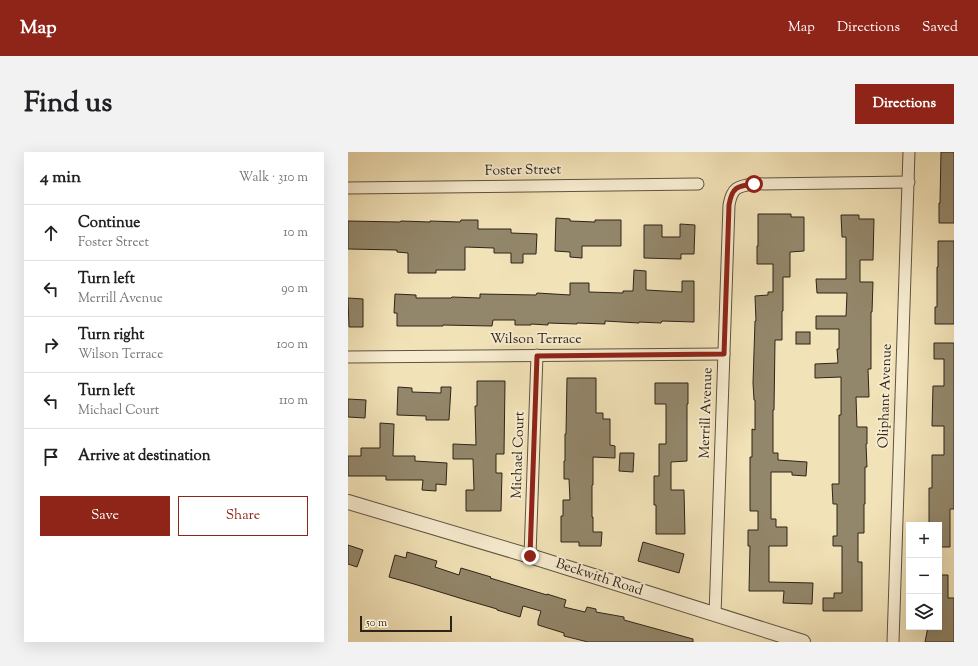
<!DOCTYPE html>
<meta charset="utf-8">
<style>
:root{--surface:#fff;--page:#f2f2f2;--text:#202124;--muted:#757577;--line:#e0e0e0;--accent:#8f2418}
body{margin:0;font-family:"Sorts Mill Goudy",serif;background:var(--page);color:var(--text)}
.controls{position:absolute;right:12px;bottom:12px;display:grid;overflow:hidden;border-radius:0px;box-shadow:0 4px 16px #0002}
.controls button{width:36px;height:36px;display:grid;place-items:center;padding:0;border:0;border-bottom:1px solid var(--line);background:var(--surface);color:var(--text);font:20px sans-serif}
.scale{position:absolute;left:12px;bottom:10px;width:92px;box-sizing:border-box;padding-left:4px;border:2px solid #2d2419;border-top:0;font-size:11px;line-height:14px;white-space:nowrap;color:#2d2419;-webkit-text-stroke:3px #f7ecd0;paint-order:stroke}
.stop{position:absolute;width:12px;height:12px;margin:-9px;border:3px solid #8f2418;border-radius:50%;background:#fff}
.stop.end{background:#8f2418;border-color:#fff;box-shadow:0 1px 4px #0008}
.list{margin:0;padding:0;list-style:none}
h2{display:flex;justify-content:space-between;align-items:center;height:52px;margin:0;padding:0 16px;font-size:17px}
h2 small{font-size:13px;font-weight:400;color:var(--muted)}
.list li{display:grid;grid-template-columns:26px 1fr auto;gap:12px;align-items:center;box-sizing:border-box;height:56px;padding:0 16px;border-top:1px solid var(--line)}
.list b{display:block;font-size:15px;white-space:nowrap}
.list p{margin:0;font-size:13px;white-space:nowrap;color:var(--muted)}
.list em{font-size:13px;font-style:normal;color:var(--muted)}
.actions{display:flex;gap:8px;padding:12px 16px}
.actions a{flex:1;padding:9px 0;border:1px solid var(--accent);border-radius:0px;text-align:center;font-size:14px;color:var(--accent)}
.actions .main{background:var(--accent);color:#fff}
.icon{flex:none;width:22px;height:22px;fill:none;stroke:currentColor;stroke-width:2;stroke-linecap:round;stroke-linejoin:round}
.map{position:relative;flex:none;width:606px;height:490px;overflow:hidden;border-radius:0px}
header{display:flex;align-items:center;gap:24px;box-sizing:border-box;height:56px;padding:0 20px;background:var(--accent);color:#fff}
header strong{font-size:19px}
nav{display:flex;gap:22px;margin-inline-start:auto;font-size:14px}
.intro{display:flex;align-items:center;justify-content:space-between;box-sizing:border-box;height:96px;padding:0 24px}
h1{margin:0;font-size:28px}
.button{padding:10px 18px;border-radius:0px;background:var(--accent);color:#fff;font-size:14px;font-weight:700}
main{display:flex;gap:24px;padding:0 24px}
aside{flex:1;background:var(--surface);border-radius:0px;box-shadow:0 4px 16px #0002}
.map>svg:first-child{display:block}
.building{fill:#93876b;stroke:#2d2419}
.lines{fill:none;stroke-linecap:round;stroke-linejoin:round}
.minor-casing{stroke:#5e5440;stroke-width:13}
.tertiary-casing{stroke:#5e5440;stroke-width:16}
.minor{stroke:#f7ecd0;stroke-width:11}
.tertiary{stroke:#f7ecd0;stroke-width:14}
.route{stroke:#8f2418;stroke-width:5}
.labels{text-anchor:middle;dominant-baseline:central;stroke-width:4;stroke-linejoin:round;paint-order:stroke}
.street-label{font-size:14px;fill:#2d2419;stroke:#f7ecd0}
</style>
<header>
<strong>Map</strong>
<nav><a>Map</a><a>Directions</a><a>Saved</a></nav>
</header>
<div class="intro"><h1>Find us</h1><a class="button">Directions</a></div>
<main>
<aside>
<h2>4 min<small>Walk · 310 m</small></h2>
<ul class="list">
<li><svg class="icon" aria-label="ahead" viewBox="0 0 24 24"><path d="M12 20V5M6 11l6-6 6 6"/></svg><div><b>Continue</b><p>Foster Street</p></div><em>10 m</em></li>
<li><svg class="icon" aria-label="left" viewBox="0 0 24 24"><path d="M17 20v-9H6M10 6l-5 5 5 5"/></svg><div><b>Turn left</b><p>Merrill Avenue</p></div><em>90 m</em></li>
<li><svg class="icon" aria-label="right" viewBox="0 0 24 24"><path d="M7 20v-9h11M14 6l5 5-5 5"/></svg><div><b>Turn right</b><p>Wilson Terrace</p></div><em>100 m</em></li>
<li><svg class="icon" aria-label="left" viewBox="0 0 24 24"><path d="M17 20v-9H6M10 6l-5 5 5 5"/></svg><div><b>Turn left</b><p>Michael Court</p></div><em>110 m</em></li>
<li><svg class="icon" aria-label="arrive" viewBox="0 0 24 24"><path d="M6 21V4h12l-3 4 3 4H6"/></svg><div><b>Arrive at destination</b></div></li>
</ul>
<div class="actions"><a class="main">Save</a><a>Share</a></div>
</aside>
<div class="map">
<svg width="606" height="490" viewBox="0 0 606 490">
<rect width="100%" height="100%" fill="#f2e2b7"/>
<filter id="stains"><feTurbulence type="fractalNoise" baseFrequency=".005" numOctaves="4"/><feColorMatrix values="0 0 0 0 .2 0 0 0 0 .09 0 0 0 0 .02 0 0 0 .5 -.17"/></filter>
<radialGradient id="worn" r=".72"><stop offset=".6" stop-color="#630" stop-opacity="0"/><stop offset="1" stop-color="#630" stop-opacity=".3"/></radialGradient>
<!-- building -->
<g class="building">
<polygon points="593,0 606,0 606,71 591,71 591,51 592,51"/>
<polygon points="410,62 443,62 443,65 456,65 456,99 442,100 442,125 435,125 435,159 434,159 434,188 427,188 426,258 425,258 425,301 430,301 430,308 459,310 458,324 444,323 444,320 423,320 423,367 428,367 428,375 439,375 439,394 421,394 421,430 465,431 464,452 435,451 436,439 401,439 402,394 400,394 400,378 410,378 410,359 402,359 402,305 404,305 404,277 407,278 407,248 406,248 405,231 407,169 408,169 407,144 420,143 420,140 425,140 425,112 409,112 409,94 410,94"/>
<polygon points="493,63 511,63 511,67 526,67 525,108 512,108 512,130 525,130 524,160 523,160 523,217 520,217 521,245 508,245 509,275 519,275 519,292 518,292 519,315 517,315 517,352 516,352 516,381 510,381 510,410 514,410 514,459 475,459 475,446 486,446 486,441 494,441 494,394 485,394 485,384 489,384 489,352 485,352 484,332 491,332 491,263 493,263 493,225 467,226 467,212 490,211 489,197 491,197 491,177 468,177 468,164 498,164 499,141 469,141 468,127 498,127 498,85 494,85"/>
<polygon points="208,66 222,67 222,69 247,70 247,68 273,68 273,94 234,94 234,106 222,105 222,100 207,99"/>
<polygon points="113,68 130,68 130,77 163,77 163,81 189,82 188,102 175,102 175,111 163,111 163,101 146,101 146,96 117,95 117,118 88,118 88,121 60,121 60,101 49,100 49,98 0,97 0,69 52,70 53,69 82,70 82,69 112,70"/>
<polygon points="332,72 347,73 346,102 333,102 333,107 296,106 296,73 314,73 314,85 332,85"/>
<polygon points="590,89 606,89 606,172 587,172 587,155 589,155 589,115 590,115"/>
<polygon points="286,118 298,119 298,138 334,140 334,129 346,129 346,170 314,169 313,171 291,170 291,171 257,169 257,172 229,171 229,172 200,171 200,173 183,172 183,173 167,173 167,168 145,168 144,174 95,173 95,174 49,174 49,161 46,161 47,142 68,143 68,146 103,146 104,145 132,146 132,142 188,143 189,141 222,143 222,131 241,131 241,140 275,141 275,139 285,139"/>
<polygon points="0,146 15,147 15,175 1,175"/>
<rect x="448" y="180" width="14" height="12"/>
<polygon points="586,191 606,191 606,357 602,357 602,395 591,395 591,373 581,373 581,336 584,336 584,303 596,303 596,274 584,274 585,234 596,234 596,207 586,207"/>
<polygon points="219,226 248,226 248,261 255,261 255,267 262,267 262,293 267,294 267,306 245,305 245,333 244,333 244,365 245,365 245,380 254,380 253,394 231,394 231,390 213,390 213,364 215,364 215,348 222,348 221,327 216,327 216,309 217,309 217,282 218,282"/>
<polygon points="129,229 157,229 156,302 148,302 148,321 154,321 153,359 118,359 118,338 126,338 125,307 105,307 105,292 128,293 127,254 129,254"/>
<polygon points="307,231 340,231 340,252 339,252 339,309 323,310 323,338 336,338 337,382 308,382 308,353 306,353 306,324 311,324 311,292 318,292 318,252 307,252"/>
<polygon points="50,235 64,236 64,240 93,241 93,235 103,235 101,268 78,268 78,264 49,263"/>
<polygon points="0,247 18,248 17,266 0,265"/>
<polygon points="32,271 46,272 45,304 67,304 67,309 99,311 98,333 88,332 88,339 74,338 75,328 38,328 38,324 0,324 0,304 13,304 13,296 32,296"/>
<polygon points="272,301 286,301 285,320 271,319"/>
<polygon points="295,390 336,402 331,421 290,409"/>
<polygon points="0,393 15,398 9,415 0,412"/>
<polygon points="59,400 89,409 87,415 111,423 113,416 143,425 142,426 199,443 199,442 218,448 216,455 237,460 239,455 248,457 248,460 276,465 276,468 345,487 345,490 240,490 216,484 216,481 190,473 190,469 193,459 175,454 172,465 149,458 149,457 118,448 66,432 41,425 47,403 58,406"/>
<polygon points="591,423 600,423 600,446 606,446 606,490 577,490 580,475 591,475"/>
</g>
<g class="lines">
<!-- minor casing -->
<g class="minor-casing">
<g id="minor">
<polyline points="0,36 350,32"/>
<polyline points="0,205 376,202"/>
<polyline points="182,404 189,203"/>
<path d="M367,463L381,53C384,36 389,34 406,32L561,30"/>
<polyline points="545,490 561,0"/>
</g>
</g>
<!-- tertiary casing -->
<g class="tertiary-casing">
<polyline id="tertiary" points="0,350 182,404 455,490"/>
</g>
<!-- minor -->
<use href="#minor" class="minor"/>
<!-- tertiary -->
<use href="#tertiary" class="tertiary"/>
</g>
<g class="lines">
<!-- route -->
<path class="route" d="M182,404L189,204L376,202L381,53C384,35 389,34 406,32"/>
</g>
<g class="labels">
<!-- street labels -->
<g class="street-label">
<text transform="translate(175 19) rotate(-1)">Foster Street</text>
<text x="188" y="188">Wilson Terrace</text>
<text transform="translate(538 244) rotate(-88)">Oliphant Avenue</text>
<text transform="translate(359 261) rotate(-88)">Merrill Avenue</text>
<text transform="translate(171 303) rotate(-88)">Michael Court</text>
<text transform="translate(251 426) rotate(18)">Beckwith Road</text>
</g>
</g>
<rect width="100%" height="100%" filter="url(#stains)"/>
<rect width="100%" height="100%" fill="url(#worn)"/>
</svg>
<div class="controls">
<button>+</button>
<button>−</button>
<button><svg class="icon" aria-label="layers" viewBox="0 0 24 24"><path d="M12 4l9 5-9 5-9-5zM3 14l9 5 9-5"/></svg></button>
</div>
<div class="scale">50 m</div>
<div class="stop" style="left:406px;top:32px"></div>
<div class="stop end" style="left:182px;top:404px"></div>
</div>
</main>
